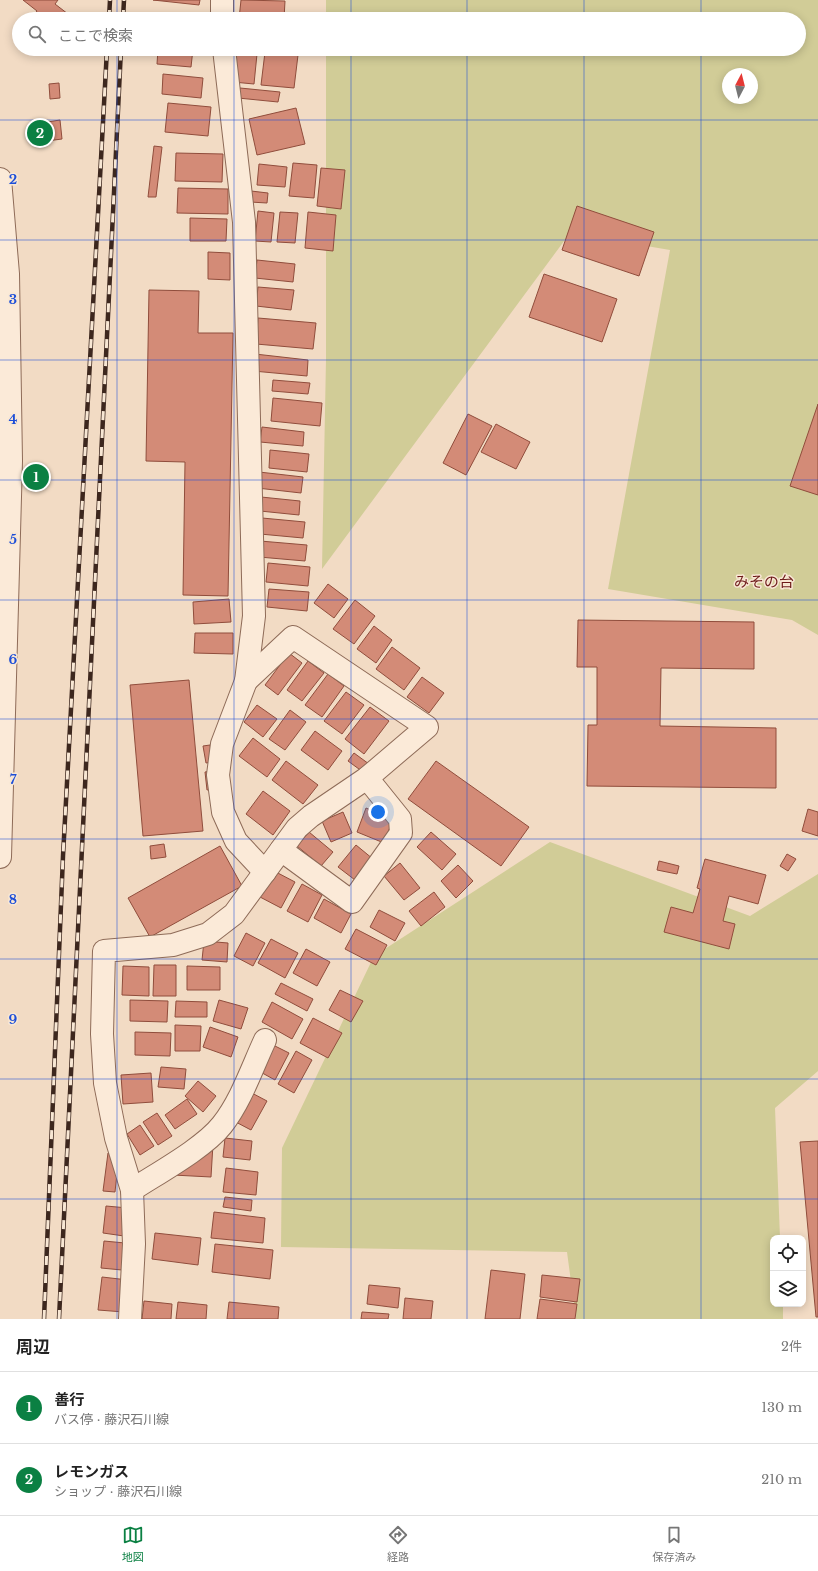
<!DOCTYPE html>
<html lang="ja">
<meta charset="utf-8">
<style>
:root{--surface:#fff;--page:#f6f6f6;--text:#222;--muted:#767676;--line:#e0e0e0;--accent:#0b8043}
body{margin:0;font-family:"Libre Baskerville","Noto Sans JP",serif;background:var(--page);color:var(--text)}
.controls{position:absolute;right:12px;bottom:12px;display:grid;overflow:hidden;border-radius:8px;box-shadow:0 2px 10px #0003}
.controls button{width:36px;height:36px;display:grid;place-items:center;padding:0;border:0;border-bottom:1px solid var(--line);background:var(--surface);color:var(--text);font:20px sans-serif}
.compass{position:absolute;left:722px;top:68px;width:36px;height:36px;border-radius:50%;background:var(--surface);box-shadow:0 2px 10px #0003;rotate:7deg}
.you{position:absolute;left:378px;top:812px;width:14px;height:14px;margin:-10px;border:3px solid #fff;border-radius:50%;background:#1a73e8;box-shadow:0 0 0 6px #1a73e833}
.badge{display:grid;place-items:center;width:26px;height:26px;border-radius:50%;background:var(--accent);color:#fff;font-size:13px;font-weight:700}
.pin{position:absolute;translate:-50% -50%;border:2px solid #fff;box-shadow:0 1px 4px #0006}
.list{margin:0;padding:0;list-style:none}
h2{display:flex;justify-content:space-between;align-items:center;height:52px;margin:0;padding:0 16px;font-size:17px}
h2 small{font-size:13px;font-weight:400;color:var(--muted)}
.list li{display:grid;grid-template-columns:26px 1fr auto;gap:12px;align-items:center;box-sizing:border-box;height:72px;padding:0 16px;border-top:1px solid var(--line)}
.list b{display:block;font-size:15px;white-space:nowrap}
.list p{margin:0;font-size:13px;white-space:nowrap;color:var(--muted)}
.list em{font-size:13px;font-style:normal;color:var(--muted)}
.icon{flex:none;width:22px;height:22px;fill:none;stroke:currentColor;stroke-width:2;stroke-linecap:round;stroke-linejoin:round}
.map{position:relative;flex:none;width:818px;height:1319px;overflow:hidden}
.search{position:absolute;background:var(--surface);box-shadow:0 2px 10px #0003;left:12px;right:12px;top:12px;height:44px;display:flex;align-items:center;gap:10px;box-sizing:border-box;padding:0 14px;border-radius:22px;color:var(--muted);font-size:15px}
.sheet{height:196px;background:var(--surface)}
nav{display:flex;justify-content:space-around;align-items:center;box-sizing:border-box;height:56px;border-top:1px solid var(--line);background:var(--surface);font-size:11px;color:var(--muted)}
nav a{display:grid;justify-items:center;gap:2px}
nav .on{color:var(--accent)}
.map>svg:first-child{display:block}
.green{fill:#d1cc97;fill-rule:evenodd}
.building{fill:#d38b77;stroke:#904d3c}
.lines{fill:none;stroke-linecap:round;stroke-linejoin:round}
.minor-casing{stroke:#8e6b58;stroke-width:24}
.tertiary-casing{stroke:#8e6b58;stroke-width:24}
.minor{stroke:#fbead8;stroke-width:22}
.tertiary{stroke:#fbead8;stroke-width:22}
.rail-casing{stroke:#3d271e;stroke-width:4.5}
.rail{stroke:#f8e7d4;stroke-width:3;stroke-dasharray:9;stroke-linecap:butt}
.grid{fill:none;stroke:#1d4ed8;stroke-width:1;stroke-opacity:0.55}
.labels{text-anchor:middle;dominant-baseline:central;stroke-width:3;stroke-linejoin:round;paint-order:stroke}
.neighbourhood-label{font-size:15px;fill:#6d1a19;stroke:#f8e7d4}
.grid-label{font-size:13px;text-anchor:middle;font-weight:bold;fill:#1d4ed8;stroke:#f8e7d4;stroke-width:3;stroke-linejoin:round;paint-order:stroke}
</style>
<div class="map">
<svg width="818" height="1319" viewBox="0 0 818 1319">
<rect width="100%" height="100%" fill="#f2dbc4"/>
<!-- green -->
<g class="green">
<path d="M326,0H818V635L792,620L608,589L670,250L570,233L322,569L326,359V49H799V19H326ZM728,74H752V98H728Z"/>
<polygon points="550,842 750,916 818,874 818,1071 775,1108 780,1238 773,1238 773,1304 783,1304 783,1319 576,1319 567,1252 281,1247 282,1148 374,956"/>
</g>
<!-- building -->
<g class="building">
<polygon points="23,0 58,0 55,4 68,14 69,19 31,19 37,11"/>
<polygon points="153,0 200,0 199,5"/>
<polygon points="241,0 285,1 284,19 239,19"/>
<polygon points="161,14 203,18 203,19 160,19"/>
<polygon points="158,49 193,49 191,67 157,64"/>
<polygon points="265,52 298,55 294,88 261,85"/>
<polygon points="236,53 257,54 254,84 233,82"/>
<polygon points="163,74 203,78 201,98 162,94"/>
<polygon points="59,83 60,98 50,99 49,84"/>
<polygon points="240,88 280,92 278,102 238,98"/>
<polygon points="168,103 211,107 208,136 165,132"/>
<polygon points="296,108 305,144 257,155 249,119"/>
<polygon points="60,120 62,139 31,143 29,125"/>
<polygon points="154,146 162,147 156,197 148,197"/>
<polygon points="176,153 223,154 222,182 175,181"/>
<polygon points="293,163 317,165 314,198 289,196"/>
<polygon points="259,164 287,167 285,187 257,185"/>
<polygon points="321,168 345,170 341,209 317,206"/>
<polygon points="178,188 228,189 228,214 177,213"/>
<polygon points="251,191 268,193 267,203 250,202"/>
<polygon points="577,206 654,232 639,276 562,250"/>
<polygon points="258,211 274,213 271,242 255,241"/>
<polygon points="280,212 298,213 295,243 277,242"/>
<polygon points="308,212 336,215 333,251 305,248"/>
<polygon points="190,218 227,219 226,241 190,241"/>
<polygon points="208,252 230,253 230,280 208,279"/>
<polygon points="257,260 295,264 293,282 255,278"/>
<polygon points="544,274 617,299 602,342 529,317"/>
<polygon points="258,287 294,290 291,310 256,306"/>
<polygon points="149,290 199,291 198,333 233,333 228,596 183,595 185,462 146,461"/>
<polygon points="258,318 316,323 313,349 256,344"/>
<polygon points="255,354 308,360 307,376 253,371"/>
<polygon points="273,380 310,383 308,394 272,391"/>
<polygon points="273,398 322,403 320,426 271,421"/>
<polygon points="818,404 818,495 790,486"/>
<polygon points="468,414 492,426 466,475 443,463"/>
<polygon points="496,424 530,442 516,469 481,452"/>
<polygon points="262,427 304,432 303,446 260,442"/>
<polygon points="270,450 309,454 307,472 269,468"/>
<polygon points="259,472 303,477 301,493 257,488"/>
<polygon points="261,497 300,501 299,515 260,511"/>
<polygon points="262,518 305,522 303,538 260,534"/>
<polygon points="260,541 307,545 305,561 259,557"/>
<polygon points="268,563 310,567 308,586 266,582"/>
<polygon points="328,584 348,599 334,618 314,603"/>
<polygon points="269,589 309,592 307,611 267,607"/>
<polygon points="229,599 231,622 194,624 193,602"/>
<polygon points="355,600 375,616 354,644 333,629"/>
<polygon points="578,620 754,622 754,669 661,668 660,726 776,728 776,788 587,786 588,725 597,725 597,667 577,667"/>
<polygon points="374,626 392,640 376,663 357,649"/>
<polygon points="195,633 233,633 233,654 194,653"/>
<polygon points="392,647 420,668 404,690 376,669"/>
<polygon points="289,653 302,663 278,695 265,685"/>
<polygon points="308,661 324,673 302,701 287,690"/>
<polygon points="328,674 344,686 322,717 305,705"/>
<polygon points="422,677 444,693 429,713 407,697"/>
<polygon points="189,680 203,831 143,836 130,685"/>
<polygon points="346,692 364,705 342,734 324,721"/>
<polygon points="257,705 277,719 263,737 244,722"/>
<polygon points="370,707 389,721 364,754 345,739"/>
<polygon points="290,710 306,722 285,750 269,739"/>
<polygon points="315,731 342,751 328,770 301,750"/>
<polygon points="253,738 280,759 267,777 239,756"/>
<polygon points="210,745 213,762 206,763 203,746"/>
<polygon points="354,753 369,764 363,772 348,761"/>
<polygon points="286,761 318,785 303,804 272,780"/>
<polygon points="436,761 529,827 501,866 408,799"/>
<polygon points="211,771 213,789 207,790 205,772"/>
<polygon points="263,791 290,811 273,835 246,814"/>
<polygon points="366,808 393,819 384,843 357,832"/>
<polygon points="808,809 818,812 818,836 802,831"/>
<polygon points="343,812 352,833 331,842 322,821"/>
<polygon points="309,832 333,852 321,866 297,846"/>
<polygon points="431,832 456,854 442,870 417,847"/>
<polygon points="164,844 166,857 151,859 150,846"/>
<polygon points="356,845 373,859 355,880 338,867"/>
<polygon points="220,846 242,886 150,937 128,898"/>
<polygon points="787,854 796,859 788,871 780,866"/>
<polygon points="705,859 766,875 758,904 729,896 723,921 735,924 729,949 664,932 671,907 693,913 700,889 697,888"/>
<polygon points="659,861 679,866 677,874 657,870"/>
<polygon points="400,863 420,888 404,900 384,876"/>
<polygon points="458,865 473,881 456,898 441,881"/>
<polygon points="274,871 295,882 281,908 260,897"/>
<polygon points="302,884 322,895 308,922 287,911"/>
<polygon points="434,892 445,907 421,926 409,911"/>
<polygon points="324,899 351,914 341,933 314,918"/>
<polygon points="379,910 405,923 395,941 370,927"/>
<polygon points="356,929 387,945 376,965 345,949"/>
<polygon points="246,933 265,943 253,966 234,956"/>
<polygon points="271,939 298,953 285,978 258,963"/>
<polygon points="204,941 228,943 227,962 202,960"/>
<polygon points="306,949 330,962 317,986 293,973"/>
<polygon points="154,965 176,965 176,996 153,996"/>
<polygon points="123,966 149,967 149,996 122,995"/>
<polygon points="187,966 220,967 220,990 187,990"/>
<polygon points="281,983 313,999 307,1011 275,994"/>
<polygon points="340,990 363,1001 351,1022 329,1010"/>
<polygon points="130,1000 168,1001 167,1022 130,1021"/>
<polygon points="219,1000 248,1008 241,1029 213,1021"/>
<polygon points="176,1001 207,1002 207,1017 175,1017"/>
<polygon points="272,1002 303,1019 292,1039 262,1022"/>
<polygon points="313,1018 342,1033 328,1058 300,1043"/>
<polygon points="175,1025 201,1026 200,1051 175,1051"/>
<polygon points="210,1027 238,1037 231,1057 203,1047"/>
<polygon points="135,1032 171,1033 170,1056 135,1055"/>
<polygon points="269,1043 289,1053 275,1080 255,1069"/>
<polygon points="296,1051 312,1060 294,1093 278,1084"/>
<polygon points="161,1067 186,1069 184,1089 158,1087"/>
<polygon points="151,1073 153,1102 123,1104 121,1075"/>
<polygon points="198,1081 216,1096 203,1112 185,1096"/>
<polygon points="248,1091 267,1101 251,1130 232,1120"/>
<polygon points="187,1099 197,1114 175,1129 165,1115"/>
<polygon points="157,1113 172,1136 158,1145 143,1122"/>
<polygon points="140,1125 154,1146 140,1155 127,1134"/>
<polygon points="225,1138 252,1141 250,1160 223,1157"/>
<polygon points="818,1141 818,1317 816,1317 800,1142"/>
<polygon points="213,1144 211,1177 173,1175"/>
<polygon points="108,1153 119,1154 115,1192 103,1191"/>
<polygon points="226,1168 258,1172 256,1195 223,1192"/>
<polygon points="225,1197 252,1200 251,1211 223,1207"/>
<polygon points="106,1206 128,1208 124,1236 103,1233"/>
<polygon points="214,1212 265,1218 263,1243 211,1238"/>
<polygon points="155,1233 201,1238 198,1265 152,1259"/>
<polygon points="104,1241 125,1243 122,1270 101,1268"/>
<polygon points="215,1244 273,1250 270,1279 212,1272"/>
<polygon points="491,1270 525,1274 520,1319 485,1319"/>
<polygon points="542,1275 580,1279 577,1302 540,1297"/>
<polygon points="102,1277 128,1280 124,1312 98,1310"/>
<polygon points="369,1285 400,1288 398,1308 367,1304"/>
<polygon points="405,1298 433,1301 431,1319 403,1319"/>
<polygon points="540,1299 577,1304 575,1319 537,1319"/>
<polygon points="144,1301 172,1304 171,1319 142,1319"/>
<polygon points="178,1302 207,1305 206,1319 176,1319"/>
<polygon points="229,1302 279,1307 278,1319 227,1319"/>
<polygon points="362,1312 389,1314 388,1319 361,1319"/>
</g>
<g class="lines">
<!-- minor casing -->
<g class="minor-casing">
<g id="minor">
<polyline points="222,0 222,19"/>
<polyline points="224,49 244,222 254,616 246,681 222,744 218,775 223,812 236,841 265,872"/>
<polyline points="281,850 352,902 401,833 400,819 367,778"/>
<path d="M132,1190C158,1173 204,1148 222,1125C241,1101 252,1068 265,1040"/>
<polyline points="130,1319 134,1244 132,1190 116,1138 105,1083 102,1034 104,951 173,945 208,934 234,914 297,828 311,816 367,778 427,727 293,637 246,681"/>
</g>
</g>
<!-- tertiary casing -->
<g class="tertiary-casing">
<polyline id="tertiary" points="0,179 8,274 11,461 0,857"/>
</g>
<!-- minor -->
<use href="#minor" class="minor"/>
<!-- tertiary -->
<use href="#tertiary" class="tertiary"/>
<!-- rail casing -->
<g class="rail-casing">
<g id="rail">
<polyline points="109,19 110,0"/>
<polyline points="123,19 124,0"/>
<polyline points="44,1319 63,856 107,49"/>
<polyline points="59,1319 121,49"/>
</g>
</g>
<!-- rail -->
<use href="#rail" class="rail"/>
</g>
<!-- grid -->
<path class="grid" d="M117,0V19M234,0V19M351,0V19M467,0V19M584,0V19M701,0V19M117,49V1319M234,49V1319M351,49V1319M467,49V1319M584,49V1319M701,49V1319M0,120H818M0,240H818M0,360H818M0,480H818M0,600H818M0,719H818M0,839H818M0,959H818M0,1079H818M0,1199H818"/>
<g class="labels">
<!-- neighbourhood labels -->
<g class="neighbourhood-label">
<text x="764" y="581">みその台</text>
</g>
</g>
<g class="grid-label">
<text x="13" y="184">2</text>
<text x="13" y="304">3</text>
<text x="13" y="424">4</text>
<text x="13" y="544">5</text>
<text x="13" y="664">6</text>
<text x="13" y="784">7</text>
<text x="13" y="904">8</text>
<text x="13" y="1024">9</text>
</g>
</svg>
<div class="controls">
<button><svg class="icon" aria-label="locate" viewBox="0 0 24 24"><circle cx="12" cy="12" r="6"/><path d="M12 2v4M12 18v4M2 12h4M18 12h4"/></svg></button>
<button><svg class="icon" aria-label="layers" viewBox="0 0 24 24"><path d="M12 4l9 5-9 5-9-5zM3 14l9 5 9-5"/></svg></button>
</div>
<svg class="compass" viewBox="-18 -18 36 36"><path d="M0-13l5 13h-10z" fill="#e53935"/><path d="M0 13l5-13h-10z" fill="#767676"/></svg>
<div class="you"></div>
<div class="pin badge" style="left:36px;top:477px">1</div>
<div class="pin badge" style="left:40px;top:133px">2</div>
<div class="search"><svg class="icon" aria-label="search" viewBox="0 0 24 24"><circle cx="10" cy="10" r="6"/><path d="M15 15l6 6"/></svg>ここで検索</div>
</div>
<section class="sheet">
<h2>周辺<small>2件</small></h2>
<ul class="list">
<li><span class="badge">1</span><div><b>善行</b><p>バス停 · 藤沢石川線</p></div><em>130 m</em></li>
<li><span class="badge">2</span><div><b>レモンガス</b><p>ショップ · 藤沢石川線</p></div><em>210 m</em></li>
</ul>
</section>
<nav>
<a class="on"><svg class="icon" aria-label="map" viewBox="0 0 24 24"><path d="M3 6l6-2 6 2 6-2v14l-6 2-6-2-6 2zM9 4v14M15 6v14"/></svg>地図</a>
<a><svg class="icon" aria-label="directions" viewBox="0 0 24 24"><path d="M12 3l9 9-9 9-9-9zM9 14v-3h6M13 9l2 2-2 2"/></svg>経路</a>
<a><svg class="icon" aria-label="saved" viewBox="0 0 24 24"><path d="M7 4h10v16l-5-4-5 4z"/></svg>保存済み</a>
</nav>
